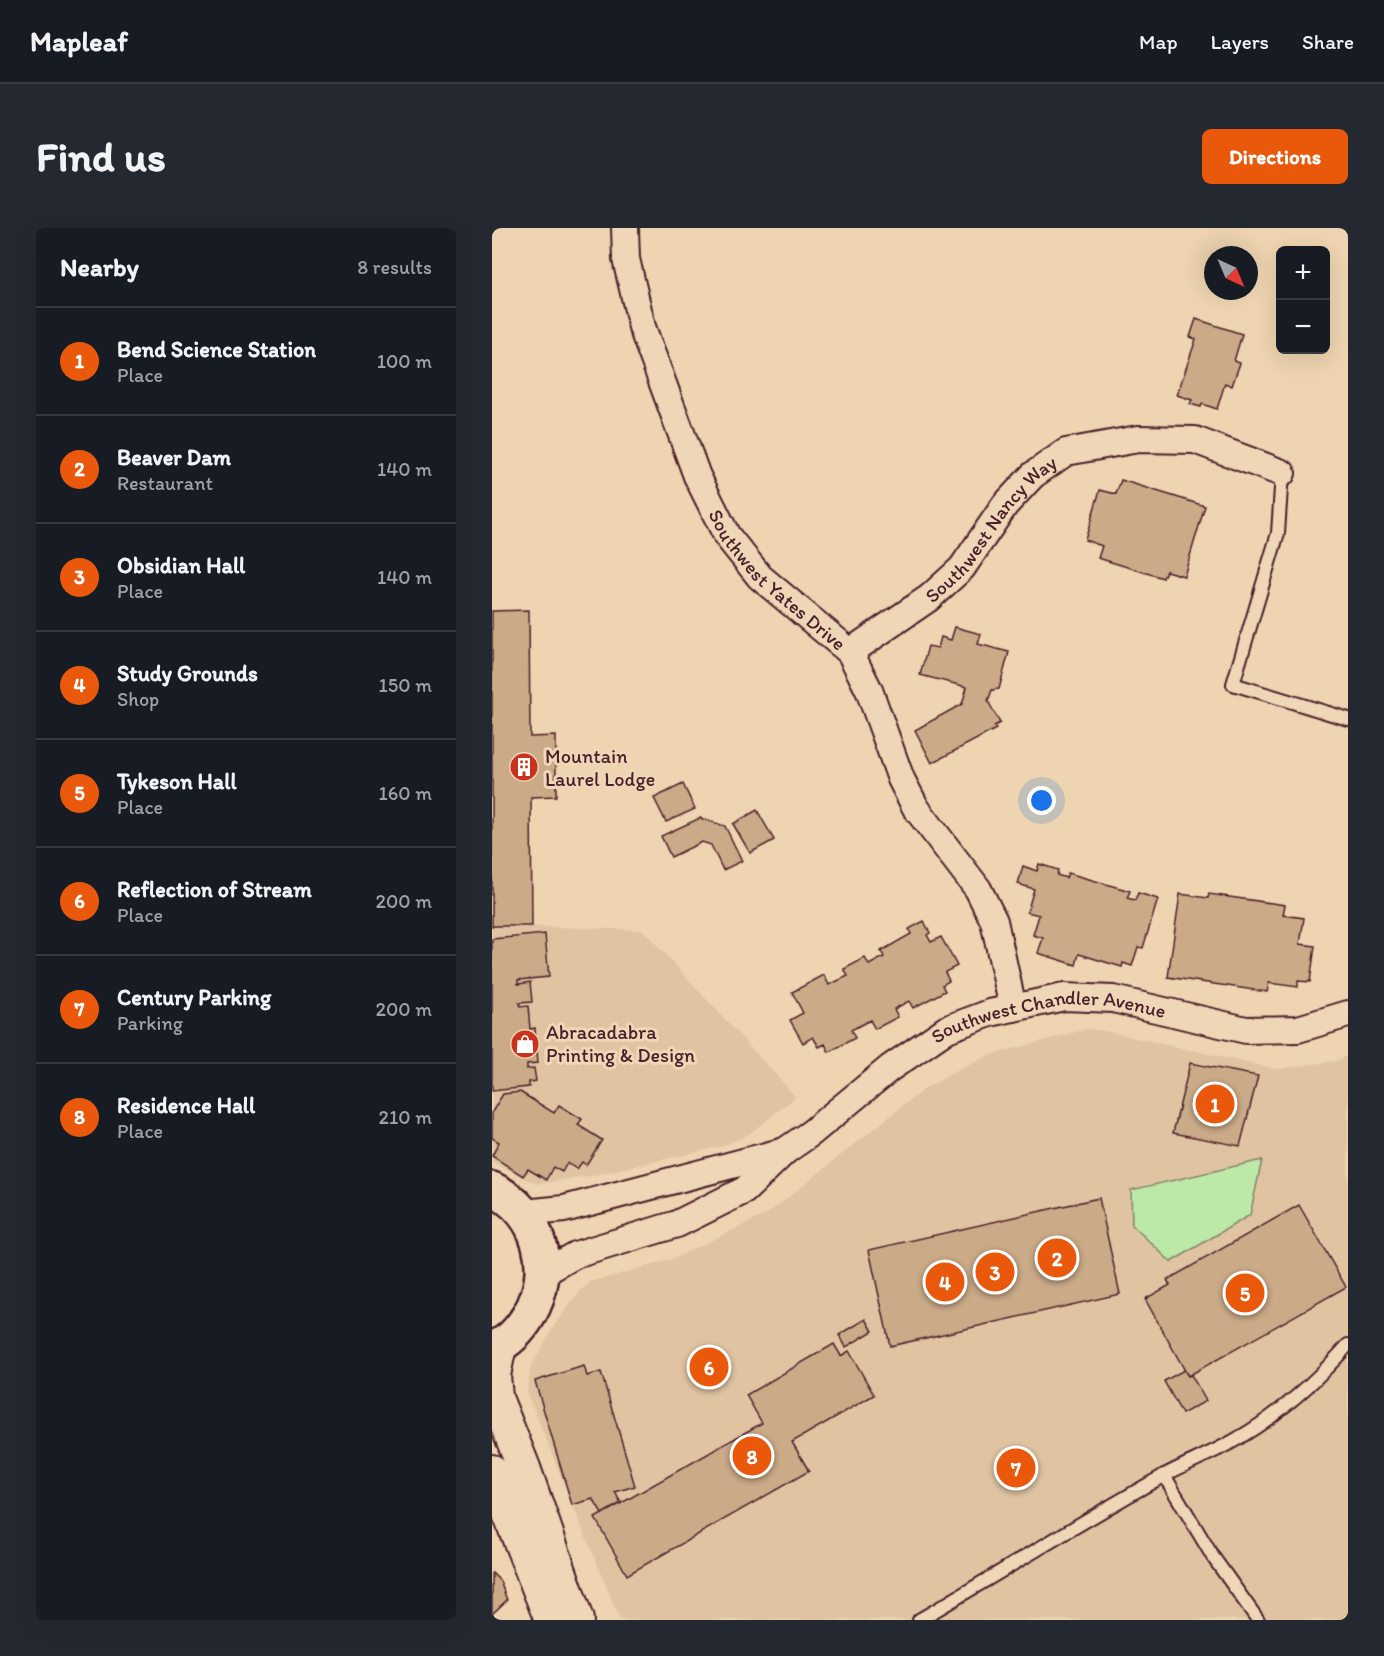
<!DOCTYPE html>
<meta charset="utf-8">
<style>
:root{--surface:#171b24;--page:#242831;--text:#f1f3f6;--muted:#9ea1a6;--line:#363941;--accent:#ea580c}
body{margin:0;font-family:Itim,sans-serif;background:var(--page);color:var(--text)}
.controls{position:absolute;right:18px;top:18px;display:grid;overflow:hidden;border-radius:9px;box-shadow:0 6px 24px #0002}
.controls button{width:54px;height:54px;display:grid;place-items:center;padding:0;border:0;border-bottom:2px solid var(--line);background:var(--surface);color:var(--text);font:30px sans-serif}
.compass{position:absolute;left:712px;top:18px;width:54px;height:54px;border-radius:50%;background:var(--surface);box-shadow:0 6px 24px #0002;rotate:136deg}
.you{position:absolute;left:550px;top:573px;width:21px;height:21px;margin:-15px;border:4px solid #fff;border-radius:50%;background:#1a73e8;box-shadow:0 0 0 9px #1a73e833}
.badge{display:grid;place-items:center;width:39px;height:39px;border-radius:50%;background:var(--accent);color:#fff;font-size:20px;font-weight:700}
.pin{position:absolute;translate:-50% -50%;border:3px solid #fff;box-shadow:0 2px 6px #0006}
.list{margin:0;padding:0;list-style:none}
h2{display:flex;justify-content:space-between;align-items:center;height:78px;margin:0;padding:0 24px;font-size:26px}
h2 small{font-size:20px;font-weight:400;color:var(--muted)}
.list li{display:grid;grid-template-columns:39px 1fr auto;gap:18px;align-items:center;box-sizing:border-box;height:108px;padding:0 24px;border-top:2px solid var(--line)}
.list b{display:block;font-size:22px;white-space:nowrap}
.list p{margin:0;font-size:20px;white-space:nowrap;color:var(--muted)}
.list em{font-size:20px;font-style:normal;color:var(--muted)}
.map{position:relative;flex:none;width:856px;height:1392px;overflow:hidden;border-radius:9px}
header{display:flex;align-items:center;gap:36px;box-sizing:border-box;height:84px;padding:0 30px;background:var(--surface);border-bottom:2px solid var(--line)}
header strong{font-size:28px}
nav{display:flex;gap:33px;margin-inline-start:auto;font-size:21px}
.intro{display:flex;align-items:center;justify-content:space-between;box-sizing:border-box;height:144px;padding:0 36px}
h1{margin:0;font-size:42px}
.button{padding:15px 27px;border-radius:9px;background:var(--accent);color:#fff;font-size:21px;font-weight:700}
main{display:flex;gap:36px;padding:0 36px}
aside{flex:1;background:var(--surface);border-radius:9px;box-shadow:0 6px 24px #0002}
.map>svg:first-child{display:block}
.built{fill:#e0c4a2}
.green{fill:#bce9a7;stroke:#838469;stroke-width:1.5}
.building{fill:#caaa87;stroke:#4a1f2b;stroke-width:1.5}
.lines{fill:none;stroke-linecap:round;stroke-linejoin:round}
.service-casing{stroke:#4a1f2b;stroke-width:16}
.minor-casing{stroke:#4a1f2b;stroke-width:30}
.tertiary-casing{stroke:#4a1f2b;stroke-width:36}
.secondary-casing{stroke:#4a1f2b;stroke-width:38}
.service{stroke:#eed6b6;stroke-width:12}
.minor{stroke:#eed6b6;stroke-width:26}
.tertiary{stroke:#eed6b6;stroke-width:32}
.secondary{stroke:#eed6b6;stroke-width:33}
.labels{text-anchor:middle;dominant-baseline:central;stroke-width:6;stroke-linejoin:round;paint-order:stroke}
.street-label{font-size:20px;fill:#4a1f2b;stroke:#eed6b6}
.poi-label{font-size:20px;fill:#4a1f2b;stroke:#eed6b6;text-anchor:start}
</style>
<header>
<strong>Mapleaf</strong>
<nav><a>Map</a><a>Layers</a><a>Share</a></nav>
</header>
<div class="intro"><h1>Find us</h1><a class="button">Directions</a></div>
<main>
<aside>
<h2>Nearby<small>8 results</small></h2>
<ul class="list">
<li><span class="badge">1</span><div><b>Bend Science Station</b><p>Place</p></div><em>100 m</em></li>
<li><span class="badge">2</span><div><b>Beaver Dam</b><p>Restaurant</p></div><em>140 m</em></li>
<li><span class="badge">3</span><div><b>Obsidian Hall</b><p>Place</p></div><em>140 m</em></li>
<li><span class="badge">4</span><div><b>Study Grounds</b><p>Shop</p></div><em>150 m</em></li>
<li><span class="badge">5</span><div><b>Tykeson Hall</b><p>Place</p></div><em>160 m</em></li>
<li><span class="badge">6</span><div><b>Reflection of Stream</b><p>Place</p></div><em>200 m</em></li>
<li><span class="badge">7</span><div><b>Century Parking</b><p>Parking</p></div><em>200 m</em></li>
<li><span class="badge">8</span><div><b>Residence Hall</b><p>Place</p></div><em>210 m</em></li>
</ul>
</aside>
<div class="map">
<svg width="856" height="1392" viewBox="0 0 856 1392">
<rect width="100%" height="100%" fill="#eed4b0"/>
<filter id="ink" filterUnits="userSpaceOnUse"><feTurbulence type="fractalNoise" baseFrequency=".0167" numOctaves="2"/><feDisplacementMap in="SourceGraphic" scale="12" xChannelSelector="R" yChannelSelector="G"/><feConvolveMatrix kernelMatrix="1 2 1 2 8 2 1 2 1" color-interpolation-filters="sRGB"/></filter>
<g filter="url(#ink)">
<!-- built -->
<g class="built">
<polygon points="0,697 151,702 304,869 257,906 231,918 103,947 44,956 0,934"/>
<polygon points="595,801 613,803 784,841 844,833 856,827 856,1392 128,1392 35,1165 39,1138 62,1098 89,1062 99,1054 178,1032 275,986 432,861 459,846 495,828"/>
</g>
<!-- green -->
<polygon class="green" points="770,932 758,987 679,1034 640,997 639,962"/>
<!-- building -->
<g class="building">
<polygon points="704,91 750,106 742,133 748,135 740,158 733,155 725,181 710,176 709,179 698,176 700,172 685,167 704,111 698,109"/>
<polygon points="629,252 713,278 692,348 674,343 671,350 606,330 610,318 593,312 608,262 624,266"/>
<polygon points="37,382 38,509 64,508 64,568 39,569 40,698 0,698 0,383"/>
<polygon points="463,399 489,406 486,416 517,424 507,461 500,462 496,473 508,495 502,498 504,501 440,535 423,502 470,476 475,459 428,447 436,418 446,420 449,409 459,412"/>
<polygon points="191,556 203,581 174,594 162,570"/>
<polygon points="265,582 282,612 258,625 241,596"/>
<polygon points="208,590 233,598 250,633 231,642 219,617 210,614 179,629 169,608"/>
<polygon points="547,636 566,642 565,647 574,650 576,645 638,663 635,670 643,672 646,665 666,671 651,720 646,719 640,738 631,735 630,739 587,726 584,737 546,725 551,710 541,707 547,687 535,684 542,661 526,656 531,638 545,643"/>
<polygon points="688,666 716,670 717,666 793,677 791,687 812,690 808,716 823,718 818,754 806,753 806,759 777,755 775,764 676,749"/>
<polygon points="432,693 438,705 435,707 439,714 449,709 465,738 453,744 457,753 450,757 453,763 421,780 417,773 402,781 406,789 383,801 378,792 359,802 363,810 337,824 333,816 327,819 321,809 311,815 298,792 311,785 300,764 332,747 337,757 356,748 352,741 373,730 377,737 392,729 389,723 419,706 417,701"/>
<polygon points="53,706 57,749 26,752 26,756 38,754 40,774 27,775 28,779 36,778 38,801 43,800 46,835 35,836 35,841 42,840 44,853 37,854 37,859 0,863 0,711"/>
<polygon points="698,835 766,848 748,918 681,905"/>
<polygon points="28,864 62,885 67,877 90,891 86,897 110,912 94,937 90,934 85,941 75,935 70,944 61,939 54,952 36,941 31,948 0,928 7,914 0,910 0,884 11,866"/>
<polygon points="607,970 628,1066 398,1118 377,1022"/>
<polygon points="807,977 854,1059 696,1148 653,1071 678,1057 675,1052"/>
<polygon points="374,1091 381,1103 354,1119 347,1107"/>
<polygon points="342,1116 349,1128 357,1123 382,1167 300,1214 317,1243 135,1347 103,1290 270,1195 254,1167"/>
<polygon points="92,1138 95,1148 109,1144 143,1258 123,1264 129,1275 110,1286 101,1271 80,1277 43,1153"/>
<polygon points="692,1142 696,1148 699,1147 714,1173 690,1186 672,1153"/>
<polygon points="0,1345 8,1353 15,1372 0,1386"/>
</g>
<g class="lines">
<!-- service casing -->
<g class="service-casing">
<g id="service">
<polyline points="790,245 786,305 741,456 856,491"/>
<polyline points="672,1247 721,1329 766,1392"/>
<path d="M427,1392C509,1344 589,1294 671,1248C695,1235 721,1225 745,1211C787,1187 824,1153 856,1117"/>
</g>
</g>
<!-- minor casing -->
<g class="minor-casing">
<g id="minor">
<path id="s1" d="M133,0L134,31L150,99L205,248L235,308L268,349L358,424L377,462L409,551L424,580L486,661L502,693L521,780"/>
<path id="s2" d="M358,424L437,370L470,340L513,277L541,247L574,224L646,211L703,212L790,245"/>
<polyline points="32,985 72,981 293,923"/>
<path id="s3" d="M51,1045L83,1027L185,996L253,962L293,923L319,905L398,840L455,801L498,785L572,769L621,771L754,802L806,801L856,786"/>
</g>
</g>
<!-- tertiary casing -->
<g class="tertiary-casing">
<g id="tertiary">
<polyline points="8,1118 2,1147 4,1170 32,1240 85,1392"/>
<polyline points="0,1243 59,1392"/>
</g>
</g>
<!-- secondary casing -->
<g class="secondary-casing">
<path id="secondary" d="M0,961C48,983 64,1042 37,1087C29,1101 16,1115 0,1121"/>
</g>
<!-- service -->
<use href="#service" class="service"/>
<!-- minor -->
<use href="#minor" class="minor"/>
<!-- tertiary -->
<use href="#tertiary" class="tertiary"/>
<!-- secondary -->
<use href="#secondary" class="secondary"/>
</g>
</g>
<!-- icons -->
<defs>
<g id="building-disc" transform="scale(1.5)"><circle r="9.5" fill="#c8321e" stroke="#eed6b6"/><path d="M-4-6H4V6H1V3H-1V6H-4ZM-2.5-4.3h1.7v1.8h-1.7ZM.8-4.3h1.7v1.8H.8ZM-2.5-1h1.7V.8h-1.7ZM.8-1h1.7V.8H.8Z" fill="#fff"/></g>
<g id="shop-disc" transform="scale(1.5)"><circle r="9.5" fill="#c8321e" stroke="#eed6b6"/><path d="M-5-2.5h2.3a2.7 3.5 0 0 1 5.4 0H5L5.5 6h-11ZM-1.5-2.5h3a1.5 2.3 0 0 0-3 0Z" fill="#fff"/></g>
</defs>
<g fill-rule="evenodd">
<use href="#building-disc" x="32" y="539"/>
<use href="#shop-disc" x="33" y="816"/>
</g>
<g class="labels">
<!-- street labels -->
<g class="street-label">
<text stroke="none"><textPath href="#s2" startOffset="189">Southwest Nancy Way</textPath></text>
<text stroke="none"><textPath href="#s1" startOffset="393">Southwest Yates Drive</textPath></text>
<text stroke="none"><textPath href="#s3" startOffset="582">Southwest Chandler Avenue</textPath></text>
</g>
<!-- poi labels -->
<g class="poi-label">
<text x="53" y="528">Mountain<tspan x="53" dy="23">Laurel Lodge</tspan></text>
<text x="54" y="804">Abracadabra<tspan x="54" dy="23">Printing &amp; Design</tspan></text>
</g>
</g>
</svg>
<div class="controls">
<button>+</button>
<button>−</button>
</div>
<svg class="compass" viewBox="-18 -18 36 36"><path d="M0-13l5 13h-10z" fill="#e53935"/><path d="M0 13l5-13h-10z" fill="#9ea1a6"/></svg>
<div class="you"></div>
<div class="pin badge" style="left:723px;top:876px">1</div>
<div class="pin badge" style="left:565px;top:1030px">2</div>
<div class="pin badge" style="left:503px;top:1044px">3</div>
<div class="pin badge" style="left:453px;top:1054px">4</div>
<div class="pin badge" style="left:753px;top:1065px">5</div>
<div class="pin badge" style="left:217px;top:1139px">6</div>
<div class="pin badge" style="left:524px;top:1240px">7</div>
<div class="pin badge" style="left:260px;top:1228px">8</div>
</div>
</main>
